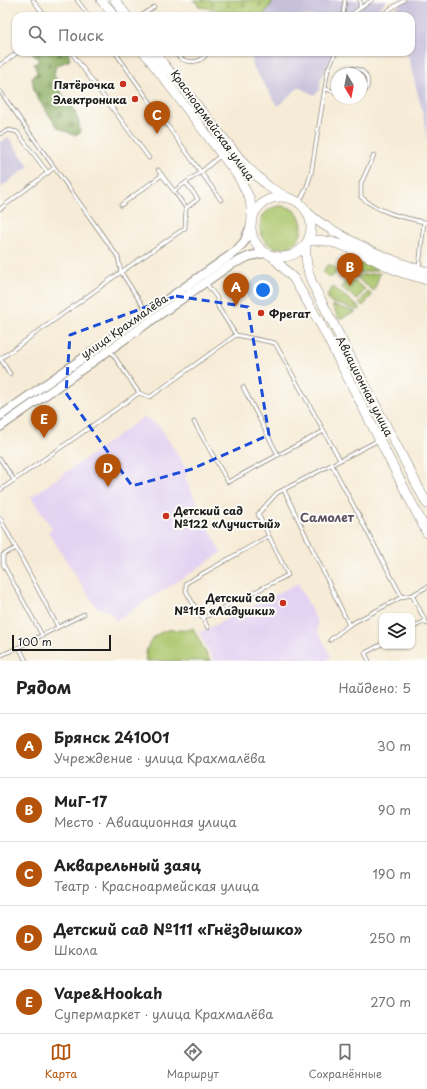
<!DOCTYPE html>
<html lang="ru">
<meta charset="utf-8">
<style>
:root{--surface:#fff;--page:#f6f6f6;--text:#222;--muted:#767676;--line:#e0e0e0;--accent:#b45309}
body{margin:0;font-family:"Playpen Sans",sans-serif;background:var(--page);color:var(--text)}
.controls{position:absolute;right:12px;bottom:12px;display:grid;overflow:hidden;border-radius:8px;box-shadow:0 1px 3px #0004}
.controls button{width:36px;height:36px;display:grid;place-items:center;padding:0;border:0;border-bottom:1px solid var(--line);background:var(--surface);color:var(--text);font:20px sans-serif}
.compass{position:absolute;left:331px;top:68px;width:36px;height:36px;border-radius:50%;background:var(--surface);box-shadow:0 1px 3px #0004;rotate:170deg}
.scale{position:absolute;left:12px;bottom:10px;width:99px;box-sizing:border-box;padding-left:4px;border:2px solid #1c1c1c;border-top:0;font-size:11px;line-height:14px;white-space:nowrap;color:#1c1c1c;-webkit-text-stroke:3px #fdfcf7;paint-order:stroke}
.you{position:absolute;left:263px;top:290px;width:14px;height:14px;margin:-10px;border:3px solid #fff;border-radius:50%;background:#1a73e8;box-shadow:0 0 0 6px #1a73e833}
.badge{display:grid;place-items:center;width:26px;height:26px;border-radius:50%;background:var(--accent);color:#fff;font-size:13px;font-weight:700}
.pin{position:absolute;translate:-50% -33px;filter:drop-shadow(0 1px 2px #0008)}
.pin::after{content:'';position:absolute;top:21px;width:14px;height:12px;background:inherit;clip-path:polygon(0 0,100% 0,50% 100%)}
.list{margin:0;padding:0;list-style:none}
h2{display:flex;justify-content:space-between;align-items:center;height:52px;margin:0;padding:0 16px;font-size:17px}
h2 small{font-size:13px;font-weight:400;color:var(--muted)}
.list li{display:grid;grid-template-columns:26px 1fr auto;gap:12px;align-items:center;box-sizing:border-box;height:64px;padding:0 16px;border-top:1px solid var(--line)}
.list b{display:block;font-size:15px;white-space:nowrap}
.list p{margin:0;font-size:13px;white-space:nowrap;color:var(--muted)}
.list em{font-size:13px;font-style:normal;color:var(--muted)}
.icon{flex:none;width:22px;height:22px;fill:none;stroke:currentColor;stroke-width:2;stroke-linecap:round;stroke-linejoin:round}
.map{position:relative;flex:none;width:427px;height:661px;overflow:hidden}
.search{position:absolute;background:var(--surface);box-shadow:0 1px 3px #0004;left:12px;right:12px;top:12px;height:44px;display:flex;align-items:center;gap:10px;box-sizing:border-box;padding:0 14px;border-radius:12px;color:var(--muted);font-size:15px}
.sheet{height:372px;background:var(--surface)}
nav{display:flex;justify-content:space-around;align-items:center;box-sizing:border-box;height:56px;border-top:1px solid var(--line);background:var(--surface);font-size:11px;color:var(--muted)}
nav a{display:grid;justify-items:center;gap:2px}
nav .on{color:var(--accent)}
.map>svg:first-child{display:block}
.built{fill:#e3d3f2}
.industrial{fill:#c6c0da}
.grass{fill:#acc66d;stroke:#647144}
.forest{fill:url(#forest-firs);stroke:#52643e}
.cemetery{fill:url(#cemetery-stones);stroke:#647144}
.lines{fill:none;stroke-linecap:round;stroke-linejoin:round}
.lane-casing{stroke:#898479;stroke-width:4.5}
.secondary-casing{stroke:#898479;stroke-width:10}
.primary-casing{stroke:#898479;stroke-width:10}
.lane{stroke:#fff;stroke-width:3}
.secondary{stroke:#fff;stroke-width:8}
.primary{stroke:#fff;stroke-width:9}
.marked{fill:none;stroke:#1d4ed8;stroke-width:3;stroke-dasharray:8 5;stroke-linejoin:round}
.poi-dot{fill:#c8321e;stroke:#fdfcf7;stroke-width:1.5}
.labels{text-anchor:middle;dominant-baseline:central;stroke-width:4;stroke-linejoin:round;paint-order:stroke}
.poi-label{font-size:11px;font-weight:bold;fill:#1c1c1c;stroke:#fdfcf7;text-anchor:end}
.street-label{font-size:11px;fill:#1c1c1c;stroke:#fdfcf7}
.neighbourhood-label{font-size:12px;font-weight:bold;fill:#5b5261;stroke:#fdfcf7}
</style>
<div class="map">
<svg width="427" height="661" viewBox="0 0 427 661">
<defs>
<pattern id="forest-firs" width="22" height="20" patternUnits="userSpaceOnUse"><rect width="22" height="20" fill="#89ab60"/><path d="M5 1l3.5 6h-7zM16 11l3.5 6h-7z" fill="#6f8a4e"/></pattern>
<pattern id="cemetery-stones" width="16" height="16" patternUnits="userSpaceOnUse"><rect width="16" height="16" fill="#acc66d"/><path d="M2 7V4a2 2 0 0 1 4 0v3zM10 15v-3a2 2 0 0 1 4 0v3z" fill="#93aa5e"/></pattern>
</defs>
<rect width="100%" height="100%" fill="#fdfcf7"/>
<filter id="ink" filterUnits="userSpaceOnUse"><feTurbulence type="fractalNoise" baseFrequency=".025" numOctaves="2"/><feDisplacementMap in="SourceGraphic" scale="8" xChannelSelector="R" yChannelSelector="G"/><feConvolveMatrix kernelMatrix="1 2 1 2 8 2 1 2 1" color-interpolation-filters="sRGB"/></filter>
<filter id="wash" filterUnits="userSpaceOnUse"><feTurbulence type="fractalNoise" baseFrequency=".012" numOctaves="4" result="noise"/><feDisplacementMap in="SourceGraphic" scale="16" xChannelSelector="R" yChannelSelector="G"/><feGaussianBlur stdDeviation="0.9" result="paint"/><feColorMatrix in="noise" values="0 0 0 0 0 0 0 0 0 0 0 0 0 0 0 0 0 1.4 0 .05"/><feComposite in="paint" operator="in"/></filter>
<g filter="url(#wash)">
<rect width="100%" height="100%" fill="#f6ebd6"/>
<!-- built -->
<g class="built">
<polygon points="144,417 160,427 187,470 185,478 221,553 116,621 109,611 96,607 48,532 52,528 31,497"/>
<polygon points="298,583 318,623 317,630 331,656 326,661 214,661 199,633"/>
</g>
<!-- industrial -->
<g class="industrial">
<polygon points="274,0 387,0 372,16 263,16"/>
<polygon points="406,0 427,0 427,146 425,122 407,52 411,52 411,16 397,16 395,8"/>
<polygon points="251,52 334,52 321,79 320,89 314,95 299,87 278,106 253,67"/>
<polygon points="8,137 29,166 0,188 0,143"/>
</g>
<!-- grass -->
<g class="grass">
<circle cx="281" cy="227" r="21"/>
<polygon points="354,258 378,270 351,274 345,270"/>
<circle cx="330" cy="271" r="6"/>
<polygon points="380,273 374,291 354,276"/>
<polygon points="349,277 365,289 357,300 341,287"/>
<polygon points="333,287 361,309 358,310 330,302 327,295"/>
<polygon points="368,292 372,295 363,306 359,303"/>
<polygon points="332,305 356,312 339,319"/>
<path d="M193,628L210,661H146C144,647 153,633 168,630C177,628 183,633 193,628Z"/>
</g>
<!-- forest -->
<polygon class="forest" points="32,52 68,52 70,60 56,66 54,74 59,84 62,94 72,105 79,122 80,133 74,135 58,128 38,99 34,91 32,77 37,72 34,64 39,61 33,55"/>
<!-- cemetery -->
<polygon class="cemetery" points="193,0 274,0 263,16 251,16 200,7"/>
</g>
<g filter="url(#ink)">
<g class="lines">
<!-- lane casing -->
<g class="lane-casing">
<g id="lane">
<polyline points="33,0 45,16"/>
<polyline points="77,0 89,16"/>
<polyline points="360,8 360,0"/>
<polyline points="141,16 154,7"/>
<polyline points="343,16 345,0"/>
<polyline points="349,16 372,0"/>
<polyline points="380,16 404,0"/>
<polyline points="71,52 149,158"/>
<polyline points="115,52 153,106"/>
<path d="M174,52C183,64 200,66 208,52"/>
<polyline points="0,65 18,52"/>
<path d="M342,74C358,58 379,81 361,95"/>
<polyline points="325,89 337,92"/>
<polyline points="0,91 118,257 121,272 152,320"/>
<polyline points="152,104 221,200"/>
<polyline points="0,134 9,130 17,132 48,173"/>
<path d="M374,155L361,183V197C380,213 401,217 424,222"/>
<polyline points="158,170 174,191"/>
<polyline points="186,183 198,199 186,208 174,191 201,172 221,155"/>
<polyline points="299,203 306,189 311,174 328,69 336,52"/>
<polyline points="121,205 162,175"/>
<polyline points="0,209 54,168"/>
<polyline points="419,267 424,222 427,222"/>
<polyline points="236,335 275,343 340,460"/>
<polyline points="110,350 139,393"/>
<polyline points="0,358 10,374"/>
<polyline points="0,359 121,272 185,228 186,208"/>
<polyline points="243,387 278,455 324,431"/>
<polyline points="194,422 228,482 278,455"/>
<polyline points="0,459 14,480"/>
<polyline points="332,465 402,597"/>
<polyline points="0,490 139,393 150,397 236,335 218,307 217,298 206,283"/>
<polyline points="284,490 349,625 402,597 412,595"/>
<polyline points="0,518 58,627"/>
<polyline points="269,536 186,583 186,591 200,616 203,618 288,575 258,514 277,493 379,440"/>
<polyline points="16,548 3,555 3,564 42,635"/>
<polyline points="427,587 412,595 427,624"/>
<polyline points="203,618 208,628"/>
<polyline points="412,628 425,621"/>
<polyline points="330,640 349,625"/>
<polyline points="19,647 84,614"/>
<polyline points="0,656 19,647 26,661"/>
<polyline points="369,661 365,653 382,644"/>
</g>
</g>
<!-- secondary casing -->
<g class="secondary-casing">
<g id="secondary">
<polyline points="0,416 235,252 244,242 250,228"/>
<polyline points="0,427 230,265 250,256 265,253"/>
</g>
</g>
<!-- primary casing -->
<g class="primary-casing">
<g id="primary">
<polyline points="101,0 115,16"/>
<polyline points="115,0 127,16"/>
<polyline points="144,52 238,176 250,199 252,217"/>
<polyline points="154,52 245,165 269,187 288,198"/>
<circle cx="281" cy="227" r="30"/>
<path d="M308,213C317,221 326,227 336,232C365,250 395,262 427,272"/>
<path d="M308,241C338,236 373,261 400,272C409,275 418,277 427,280"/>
<path d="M306,244C305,258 307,270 312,283L427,504"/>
<polyline points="272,256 294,279 321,325 427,533"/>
</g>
</g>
<!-- lane -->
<use href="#lane" class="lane"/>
<!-- secondary -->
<use href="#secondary" class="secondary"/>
<!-- primary -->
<use href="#primary" class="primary"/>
</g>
</g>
<!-- marked area -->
<path class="marked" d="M176,296L248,307L269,435L192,469L132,486L66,393L70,335Z"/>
<!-- markers -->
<g class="poi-dot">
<circle cx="123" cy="84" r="4"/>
<circle cx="135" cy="99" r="4"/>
<circle cx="261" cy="313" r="4"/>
<circle cx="166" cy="516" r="4"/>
<circle cx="283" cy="603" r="4"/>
</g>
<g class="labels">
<!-- poi labels -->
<g class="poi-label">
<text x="115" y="84">Пятёрочка</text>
<text x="127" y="99">Электроника</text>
<text x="269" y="313" text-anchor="start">Фрегат</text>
<text x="174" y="510" text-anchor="start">Детский сад<tspan x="174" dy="13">№122 «Лучистый»</tspan></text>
<text x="275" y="597">Детский сад<tspan x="275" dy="13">№115 «Ладушки»</tspan></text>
</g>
<!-- street labels -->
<g class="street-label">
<text transform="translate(213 125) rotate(54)">Красноармейская улица</text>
<text transform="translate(124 326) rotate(-35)">улица Крахмалёва</text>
<text transform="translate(365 386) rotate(63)">Авиационная улица</text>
</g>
<!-- neighbourhood labels -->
<g class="neighbourhood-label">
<text x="327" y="517">Самолет</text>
</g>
</g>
</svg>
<div class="controls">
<button><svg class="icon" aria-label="layers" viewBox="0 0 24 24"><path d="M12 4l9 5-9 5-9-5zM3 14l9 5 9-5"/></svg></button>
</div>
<svg class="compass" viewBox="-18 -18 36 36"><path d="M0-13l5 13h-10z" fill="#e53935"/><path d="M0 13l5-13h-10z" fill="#767676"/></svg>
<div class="scale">100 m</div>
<div class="you"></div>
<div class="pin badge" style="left:236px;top:306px">A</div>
<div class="pin badge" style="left:350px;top:286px">B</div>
<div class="pin badge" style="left:157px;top:134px">C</div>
<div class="pin badge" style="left:108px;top:487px">D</div>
<div class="pin badge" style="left:44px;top:438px">E</div>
<div class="search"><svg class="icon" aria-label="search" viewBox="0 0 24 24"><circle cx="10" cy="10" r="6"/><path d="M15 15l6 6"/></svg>Поиск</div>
</div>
<section class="sheet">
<h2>Рядом<small>Найдено: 5</small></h2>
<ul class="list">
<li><span class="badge">A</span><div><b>Брянск 241001</b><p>Учреждение · улица Крахмалёва</p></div><em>30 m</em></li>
<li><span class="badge">B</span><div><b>МиГ-17</b><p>Место · Авиационная улица</p></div><em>90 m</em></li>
<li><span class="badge">C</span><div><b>Акварельный заяц</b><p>Театр · Красноармейская улица</p></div><em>190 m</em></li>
<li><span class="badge">D</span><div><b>Детский сад №111 «Гнёздышко»</b><p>Школа</p></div><em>250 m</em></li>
<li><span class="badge">E</span><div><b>Vape&amp;Hookah</b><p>Супермаркет · улица Крахмалёва</p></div><em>270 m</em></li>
</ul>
</section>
<nav>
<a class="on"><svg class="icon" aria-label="map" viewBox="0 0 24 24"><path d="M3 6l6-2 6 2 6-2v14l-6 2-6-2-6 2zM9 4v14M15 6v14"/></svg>Карта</a>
<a><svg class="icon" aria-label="directions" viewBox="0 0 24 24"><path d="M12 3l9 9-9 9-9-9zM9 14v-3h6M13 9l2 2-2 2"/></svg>Маршрут</a>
<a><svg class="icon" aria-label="saved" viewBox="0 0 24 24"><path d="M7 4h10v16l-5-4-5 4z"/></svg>Сохранённые</a>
</nav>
